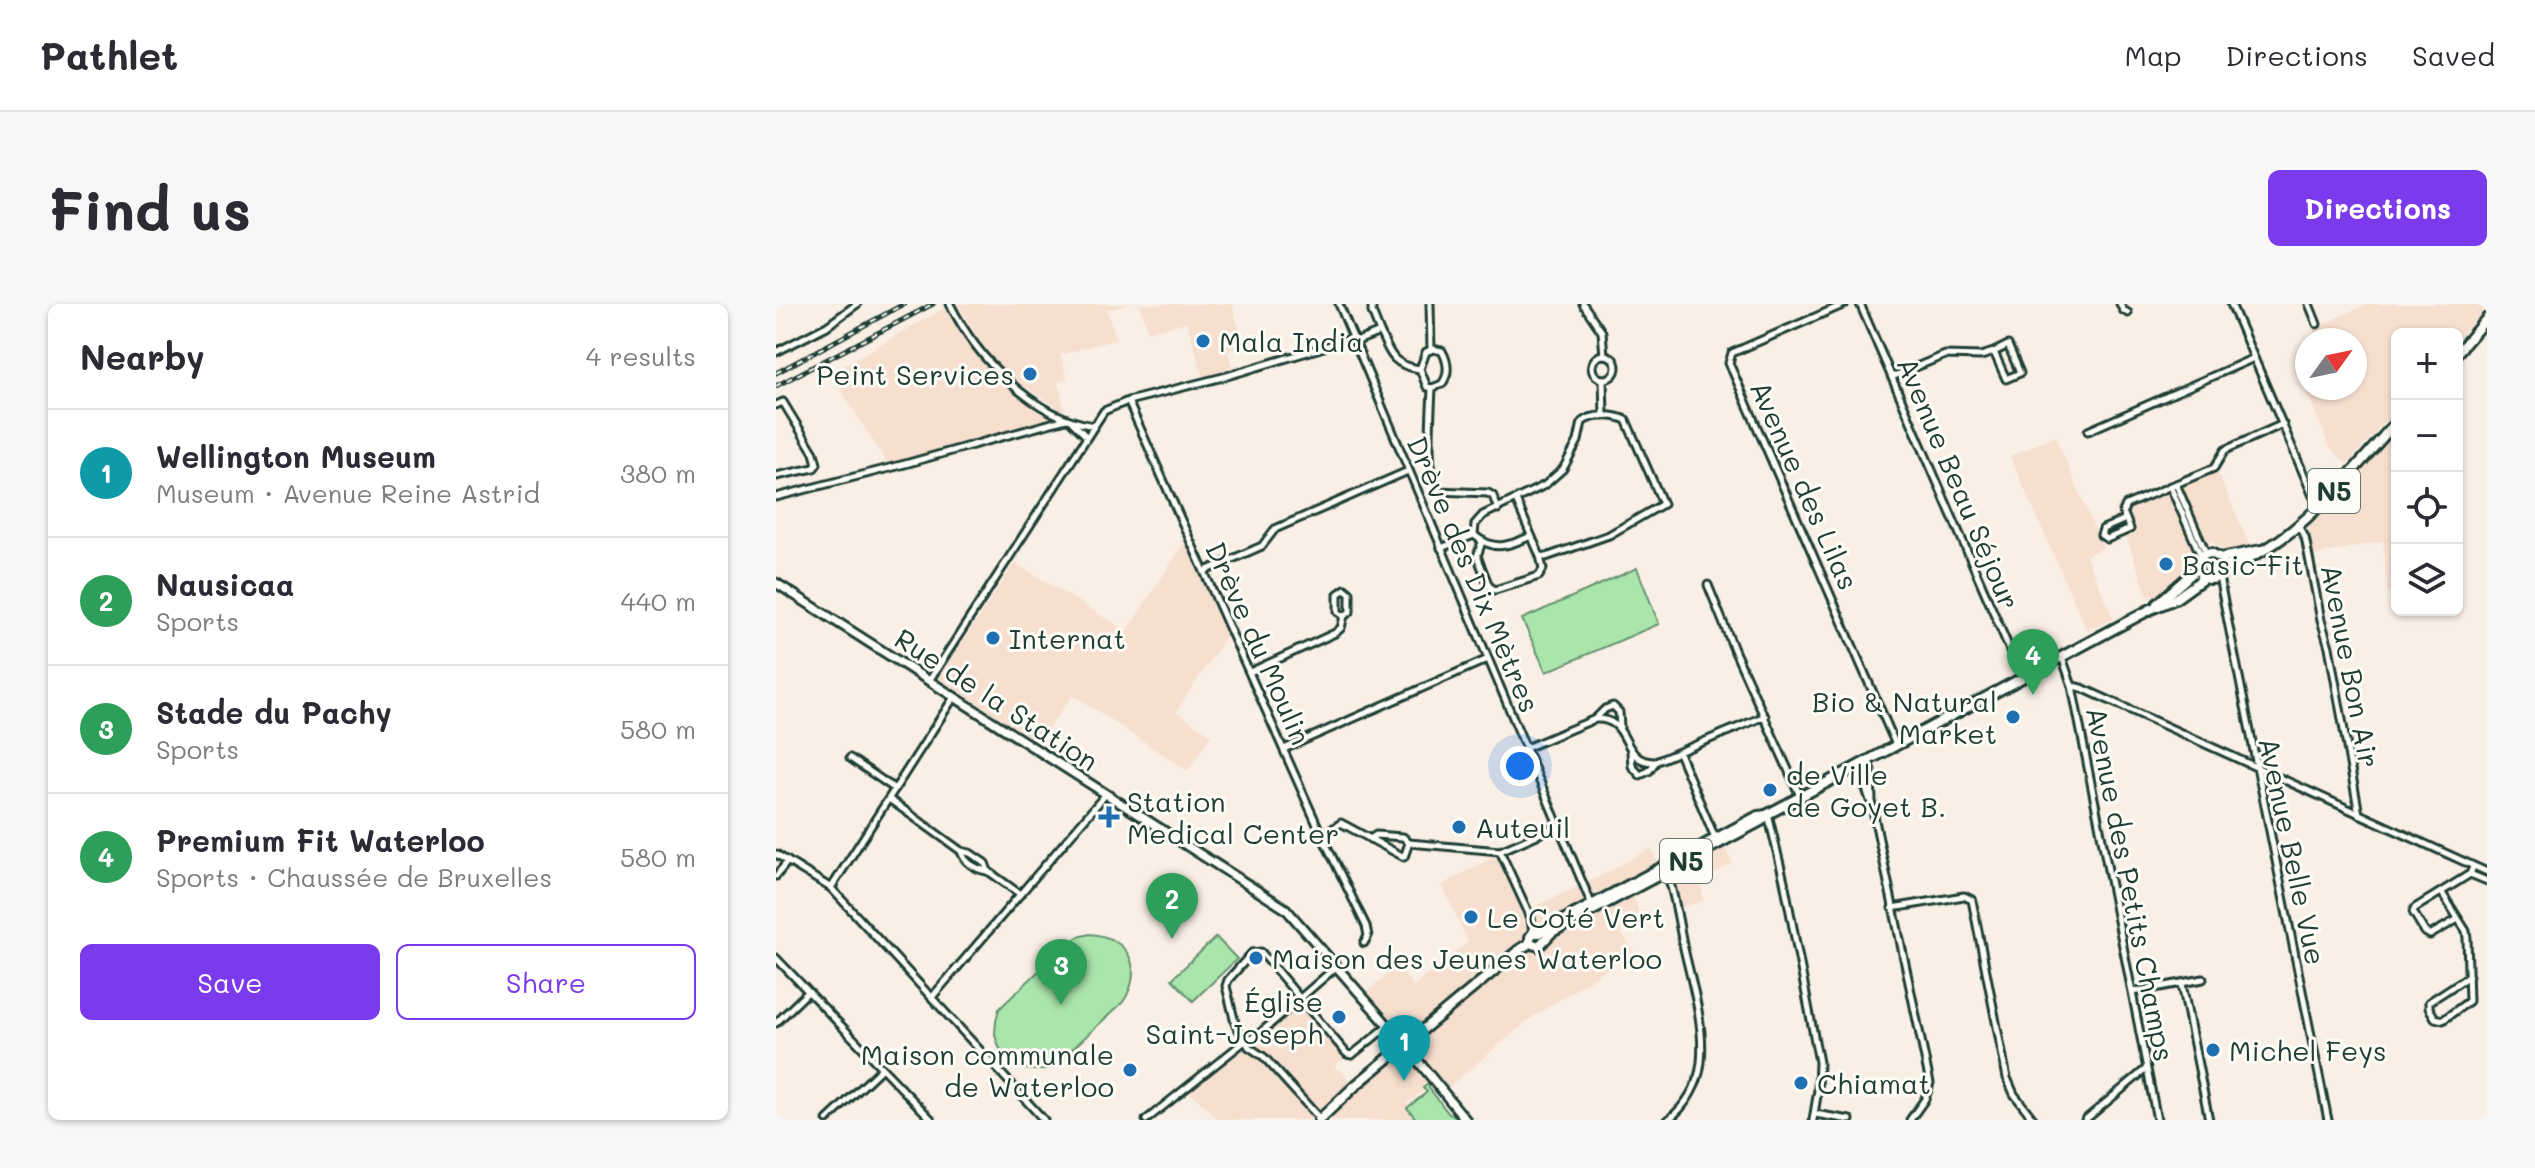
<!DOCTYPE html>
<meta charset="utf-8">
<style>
:root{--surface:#fff;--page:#f7f7f7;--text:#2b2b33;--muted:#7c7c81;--line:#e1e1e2;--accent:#7c3aed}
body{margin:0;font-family:Mali,sans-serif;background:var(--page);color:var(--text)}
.controls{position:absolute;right:24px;top:24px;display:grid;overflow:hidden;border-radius:12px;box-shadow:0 2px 6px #0004}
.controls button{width:72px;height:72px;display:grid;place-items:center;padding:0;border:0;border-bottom:2px solid var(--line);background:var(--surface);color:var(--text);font:40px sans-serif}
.compass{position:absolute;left:1519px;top:24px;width:72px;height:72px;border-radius:50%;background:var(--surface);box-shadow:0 2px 6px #0004;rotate:57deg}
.you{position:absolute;left:744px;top:462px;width:28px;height:28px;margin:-20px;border:6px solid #fff;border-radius:50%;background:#1a73e8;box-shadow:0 0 0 12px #1a73e833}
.badge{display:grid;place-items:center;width:52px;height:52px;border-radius:50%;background:var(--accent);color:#fff;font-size:26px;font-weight:700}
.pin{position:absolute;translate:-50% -66px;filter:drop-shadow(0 2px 4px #0008)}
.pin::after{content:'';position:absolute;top:42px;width:28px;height:24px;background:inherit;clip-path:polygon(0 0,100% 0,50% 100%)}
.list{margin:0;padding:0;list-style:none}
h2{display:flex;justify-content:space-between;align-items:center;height:104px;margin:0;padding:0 32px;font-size:34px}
h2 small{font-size:26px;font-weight:400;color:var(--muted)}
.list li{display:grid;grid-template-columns:52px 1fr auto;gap:24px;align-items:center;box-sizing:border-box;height:128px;padding:0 32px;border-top:2px solid var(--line)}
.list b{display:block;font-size:30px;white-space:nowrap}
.list p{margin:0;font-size:26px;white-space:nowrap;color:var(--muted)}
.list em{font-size:26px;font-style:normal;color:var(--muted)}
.actions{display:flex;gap:16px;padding:24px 32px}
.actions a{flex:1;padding:18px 0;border:2px solid var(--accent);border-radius:12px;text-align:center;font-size:28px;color:var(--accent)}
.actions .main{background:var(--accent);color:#fff}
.icon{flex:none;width:44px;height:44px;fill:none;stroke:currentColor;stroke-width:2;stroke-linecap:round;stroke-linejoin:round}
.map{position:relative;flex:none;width:1711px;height:816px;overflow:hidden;border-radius:12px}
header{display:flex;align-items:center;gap:48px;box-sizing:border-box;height:112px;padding:0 40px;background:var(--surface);border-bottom:2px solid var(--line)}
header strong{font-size:38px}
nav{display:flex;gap:44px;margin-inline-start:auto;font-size:28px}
.intro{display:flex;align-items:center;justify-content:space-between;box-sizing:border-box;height:192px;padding:0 48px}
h1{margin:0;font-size:56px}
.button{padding:20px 36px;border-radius:12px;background:var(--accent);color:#fff;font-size:28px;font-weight:700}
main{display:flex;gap:48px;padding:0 48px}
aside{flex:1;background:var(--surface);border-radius:12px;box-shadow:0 2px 6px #0004}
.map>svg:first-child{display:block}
.built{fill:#f6dfcf}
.green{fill:#aae5ab;stroke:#649170;stroke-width:2}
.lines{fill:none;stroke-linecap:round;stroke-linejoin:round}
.street-casing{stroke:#1f3d34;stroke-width:11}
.secondary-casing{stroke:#1f3d34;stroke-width:13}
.primary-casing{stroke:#1f3d34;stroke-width:14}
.street{stroke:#fdfcf7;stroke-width:5}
.secondary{stroke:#fdfcf7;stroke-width:7}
.primary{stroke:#fdfcf7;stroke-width:8}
.rail-casing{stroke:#1f3d34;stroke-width:5}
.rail{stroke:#fdfcf7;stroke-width:2;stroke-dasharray:6;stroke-linecap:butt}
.poi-dot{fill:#1f6fb2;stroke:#fdfcf7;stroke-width:3}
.labels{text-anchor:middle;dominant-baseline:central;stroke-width:6;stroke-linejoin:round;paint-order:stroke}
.shield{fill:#fdfcf7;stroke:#62766e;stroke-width:2}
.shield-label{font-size:26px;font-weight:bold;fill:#1f3d34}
.poi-label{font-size:28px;fill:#1f3d34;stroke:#fdfcf7;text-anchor:start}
.street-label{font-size:28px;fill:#1f3d34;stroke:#fdfcf7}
</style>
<header>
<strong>Pathlet</strong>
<nav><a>Map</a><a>Directions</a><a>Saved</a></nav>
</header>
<div class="intro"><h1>Find us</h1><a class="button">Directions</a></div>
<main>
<aside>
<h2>Nearby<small>4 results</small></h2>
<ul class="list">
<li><span class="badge" style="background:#0f9aa8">1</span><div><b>Wellington Museum</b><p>Museum · Avenue Reine Astrid</p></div><em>380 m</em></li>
<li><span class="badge" style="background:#2e9e5b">2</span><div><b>Nausicaa</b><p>Sports</p></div><em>440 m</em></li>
<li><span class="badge" style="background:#2e9e5b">3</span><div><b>Stade du Pachy</b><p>Sports</p></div><em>580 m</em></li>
<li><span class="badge" style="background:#2e9e5b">4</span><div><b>Premium Fit Waterloo</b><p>Sports · Chaussée de Bruxelles</p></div><em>580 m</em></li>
</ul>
<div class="actions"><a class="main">Save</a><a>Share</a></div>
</aside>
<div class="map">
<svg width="1711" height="816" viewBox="0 0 1711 816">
<rect width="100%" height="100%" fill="#faefe5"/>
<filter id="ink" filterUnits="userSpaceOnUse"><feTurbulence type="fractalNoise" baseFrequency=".0125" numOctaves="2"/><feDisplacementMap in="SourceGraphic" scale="16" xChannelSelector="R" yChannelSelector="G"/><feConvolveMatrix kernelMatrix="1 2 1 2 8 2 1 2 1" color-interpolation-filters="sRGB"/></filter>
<g filter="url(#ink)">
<!-- built -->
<g class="built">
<polygon points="181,0 355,0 331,6 340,35 285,51 291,75 282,78 289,108 244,80 224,62 204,37"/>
<polygon points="364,0 456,0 468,42 452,47 457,64 427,73 411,18 372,28"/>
<polygon points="1592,0 1711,0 1711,2 1681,36 1681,30 1621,30 1621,104 1571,160 1553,142 1531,89 1536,84 1579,84 1579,36 1545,36 1536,25"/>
<polygon points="171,3 223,74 274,114 112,161 54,69"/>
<polygon points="1621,124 1621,284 1611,289 1607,237 1535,252 1532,223"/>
<polygon points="1279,132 1327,244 1310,252 1338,315 1311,327 1234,152"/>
<polygon points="1437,158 1474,242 1451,248 1435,237 1413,247 1411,271 1397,285 1372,293 1339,202"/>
<polygon points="410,236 452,330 400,408 435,431 412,467 297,391 262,438 162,374 239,259 351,327"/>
<polygon points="946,539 957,559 925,577 927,597 902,604 887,576 858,590 864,615 845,628 858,647 754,715 668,787 588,690 621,663 638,682 692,638 666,581 723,550 749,607 819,575 875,544 888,571"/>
<polygon points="525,701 570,752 559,762 562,766 564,765 582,786 632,747 657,779 631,799 644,816 443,816 411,785 474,732 481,741 482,736"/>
</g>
<!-- green -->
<g class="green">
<polygon points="861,264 883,320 770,368 746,315"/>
<path d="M314,630C353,633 369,665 347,698L278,762L267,766H254L242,762L231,754L223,743L219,731L220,717L223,705L291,640L302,633Z"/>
<polygon points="440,633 461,655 417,697 396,675"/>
<polygon points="653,779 653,784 673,810 682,812 676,816 641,816 631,804 651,788 647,784"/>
</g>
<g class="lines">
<!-- street casing -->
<g class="street-casing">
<g id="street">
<path d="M174,0C201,54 256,113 318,122"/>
<polyline points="563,0 815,599"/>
<polyline points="654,0 655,46"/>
<polyline points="807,0 826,28 828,51"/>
<polyline points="1069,0 956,49 953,59 1120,441"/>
<polyline points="1084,0 1246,374"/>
<polyline points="1344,0 1347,6 1352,9"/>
<polyline points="1455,0 1537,192 1544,201"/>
<polyline points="1533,0 1541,20"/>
<path d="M604,28C614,51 618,62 644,65L650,48L657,45L666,47C672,58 674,69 666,80L656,84L651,83L644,65"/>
<polyline points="579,38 604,28 596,8 596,0"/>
<polygon points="1232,41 1244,69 1230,75 1218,48"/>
<polyline points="0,48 51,22 81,0"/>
<circle cx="828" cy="63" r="12"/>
<polyline points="1116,73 1169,51 1205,52 1218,48"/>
<polyline points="827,75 828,112"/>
<path d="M656,84C655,111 650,165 661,187L712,189L717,192L722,205"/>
<polyline points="352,97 546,532 590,622 592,632 588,639"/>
<polyline points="0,101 7,98 38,149 41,160 38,164 0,172"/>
<polyline points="296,118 311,133"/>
<polyline points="1312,127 1478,54"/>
<polyline points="1400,180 1430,249"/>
<polyline points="1394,182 1425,252"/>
<polyline points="0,193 129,160 290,115"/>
<polyline points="1350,215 1354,225 1331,235 1325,231 1327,225 1350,215 1347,208 1350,201 1438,164 1449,146 1507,120"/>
<polyline points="1522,222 1529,233 1545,316 1553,343 1583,510"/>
<path d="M698,231C718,248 733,242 755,232"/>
<polyline points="706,238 701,252 713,282 719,286 763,272 767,265 764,252"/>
<path d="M665,244L698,231L699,220L707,211L769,181L787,165L802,137L806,118C816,110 838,110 850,116L887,200L833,231L770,253L764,252L740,196"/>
<polyline points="429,267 486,242 499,225 632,167"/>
<polyline points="1443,273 1552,816"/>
<polyline points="932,281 959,348 1024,492"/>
<polyline points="1286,353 1296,382 1381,816"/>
<polyline points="474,368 559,329 565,324 568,312 574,308 574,289 569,285 562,290 562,308 568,312"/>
<polyline points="153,377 328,107 352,97 451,72 578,34"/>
<polyline points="1296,382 1306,384 1711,568"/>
<polyline points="819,415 829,405 837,402 843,408 844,423"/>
<path d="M750,444L819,415C857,413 843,459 879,458L989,412"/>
<polyline points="508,445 712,355"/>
<polyline points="855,448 856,462 864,471 873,467 879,459"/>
<polyline points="903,449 940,536"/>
<polyline points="74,454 119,485"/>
<polyline points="1090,458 1095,466 1096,497"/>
<polyline points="1082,462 1096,502 1154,779 1149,795 1134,816"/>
<polyline points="113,495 185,547 194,549 209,559 212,567 244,590"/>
<polyline points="992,510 1008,577 1043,758 1042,786 1037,816"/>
<polyline points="546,532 565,519 628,553 633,539"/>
<polyline points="594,535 600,531 627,533 633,539"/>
<polyline points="633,539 724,547 755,614 757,629"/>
<path d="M185,547C188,558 199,565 211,567"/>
<polyline points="724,547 782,522"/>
<polyline points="0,550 55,584 268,816"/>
<path d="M890,567C899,590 902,616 907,640C915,677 929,719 925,758C923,780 910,802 892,816"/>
<polyline points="1694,570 1711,577"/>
<polyline points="0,572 12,557"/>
<polyline points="55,584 178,393"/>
<polyline points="1666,589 1690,627 1691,634 1693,697 1667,716 1659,714 1653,704 1653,698 1693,672"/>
<polyline points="1116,604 1188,592 1196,596 1231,774 1238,790 1258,816"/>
<polyline points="1682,615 1654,631 1649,628 1637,608 1639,604 1694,570 1697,563"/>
<polyline points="0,654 156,816"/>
<polyline points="1406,680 1433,816"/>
<polyline points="1357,688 1427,675"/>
<polyline points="157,692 330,490"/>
<polyline points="0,719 32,688"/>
<polyline points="1039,810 1074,816"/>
<polyline points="544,815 488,753 473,743 459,719 450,682 452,676 476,649 485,648 571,750 576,751 612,722"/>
<polyline points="51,816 105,765"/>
<polyline points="370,816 469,737 483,730 560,663"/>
<polyline points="1309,816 1370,765"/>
</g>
</g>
<!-- secondary casing -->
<g class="secondary-casing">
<polyline id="secondary" points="0,279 510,605 629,741 690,816"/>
</g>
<!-- primary casing -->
<g class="primary-casing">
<g id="primary">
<polyline points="1681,49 1711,14"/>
<path d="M1448,263C1515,247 1576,167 1621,117"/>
<path d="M1425,272C1437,279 1448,273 1447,259"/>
<path d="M1381,300L1421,265C1420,255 1426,250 1435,249L1445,254L1485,246"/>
<polyline points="754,639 754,633 757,629 763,629 982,512 991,511"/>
<polyline points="543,816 580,781 743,646 754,639 763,642 776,628 985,517 992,510 1375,305 1399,295 1428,274"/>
</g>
</g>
<!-- street -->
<use href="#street" class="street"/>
<!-- secondary -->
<use href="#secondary" class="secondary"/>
<!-- primary -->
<use href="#primary" class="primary"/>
<!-- rail casing -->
<g class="rail-casing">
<g id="rail">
<polyline points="0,69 128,0"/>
<polyline points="0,82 157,0"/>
</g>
</g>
<!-- rail -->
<use href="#rail" class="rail"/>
</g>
</g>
<!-- markers -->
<g class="poi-dot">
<circle cx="427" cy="37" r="8"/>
<circle cx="254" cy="70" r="8"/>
<circle cx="1390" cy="260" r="8"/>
<circle cx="217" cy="334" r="8"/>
<circle cx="1237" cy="413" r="8"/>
<circle cx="994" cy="486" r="8"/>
<path d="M329 501h8v8h8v8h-8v8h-8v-8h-8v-8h8z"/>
<circle cx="683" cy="523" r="8"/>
<circle cx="695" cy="613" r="8"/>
<circle cx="480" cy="654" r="8"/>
<circle cx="563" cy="713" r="8"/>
<circle cx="1437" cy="746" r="8"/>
<circle cx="354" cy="766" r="8"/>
<circle cx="1025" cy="779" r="8"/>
</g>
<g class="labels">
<!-- shield labels -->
<g class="shield">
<rect x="1532" y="165" width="52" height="44" rx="6"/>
<rect x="884" y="535" width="52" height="44" rx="6"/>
</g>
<g class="shield-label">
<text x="1558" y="187">N5</text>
<text x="910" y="557">N5</text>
</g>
<!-- poi labels -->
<g class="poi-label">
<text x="443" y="37">Mala India</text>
<text x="238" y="70" text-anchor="end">Peint Services</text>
<text x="1406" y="260">Basic-Fit</text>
<text x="233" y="334">Internat</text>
<text x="1221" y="397" text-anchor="end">Bio &amp; Natural<tspan x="1221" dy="32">Market</tspan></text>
<text x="1010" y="470">de Ville<tspan x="1010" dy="32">de Goyet B.</tspan></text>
<text x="351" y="497">Station<tspan x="351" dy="32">Medical Center</tspan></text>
<text x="699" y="523">Auteuil</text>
<text x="711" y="613">Le Coté Vert</text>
<text x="496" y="654">Maison des Jeunes Waterloo</text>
<text x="547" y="697" text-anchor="end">Église<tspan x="547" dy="32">Saint-Joseph</tspan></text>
<text x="1453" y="746">Michel Feys</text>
<text x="338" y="750" text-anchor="end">Maison communale<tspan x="338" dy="32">de Waterloo</tspan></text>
<text x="1041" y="779">Chiamat</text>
</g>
<!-- street labels -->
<g class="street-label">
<text transform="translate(1183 179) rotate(67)">Avenue Beau Séjour</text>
<text transform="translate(1029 181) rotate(66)">Avenue des Lilas</text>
<text transform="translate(698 270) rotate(67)">Drève des Dix Mètres</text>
<text transform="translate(483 339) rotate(66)">Drève du Moulin</text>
<text transform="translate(1575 362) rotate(79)">Avenue Bon Air</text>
<text transform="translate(221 395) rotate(33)">Rue de la Station</text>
<text transform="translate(1517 547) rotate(78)">Avenue Belle Vue</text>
<text transform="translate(1355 580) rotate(79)">Avenue des Petits Champs</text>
</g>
</g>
</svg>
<div class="controls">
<button>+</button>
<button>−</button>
<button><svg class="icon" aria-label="locate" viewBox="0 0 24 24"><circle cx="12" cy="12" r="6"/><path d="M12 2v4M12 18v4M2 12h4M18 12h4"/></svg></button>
<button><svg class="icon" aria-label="layers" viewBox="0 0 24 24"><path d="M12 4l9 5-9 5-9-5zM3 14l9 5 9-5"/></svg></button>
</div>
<svg class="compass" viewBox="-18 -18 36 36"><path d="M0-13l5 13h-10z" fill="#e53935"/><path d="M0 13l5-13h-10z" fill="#7c7c81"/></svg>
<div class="you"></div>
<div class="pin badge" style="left:628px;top:777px;background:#0f9aa8">1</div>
<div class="pin badge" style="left:396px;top:635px;background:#2e9e5b">2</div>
<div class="pin badge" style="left:285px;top:701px;background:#2e9e5b">3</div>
<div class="pin badge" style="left:1257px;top:391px;background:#2e9e5b">4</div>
</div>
</main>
